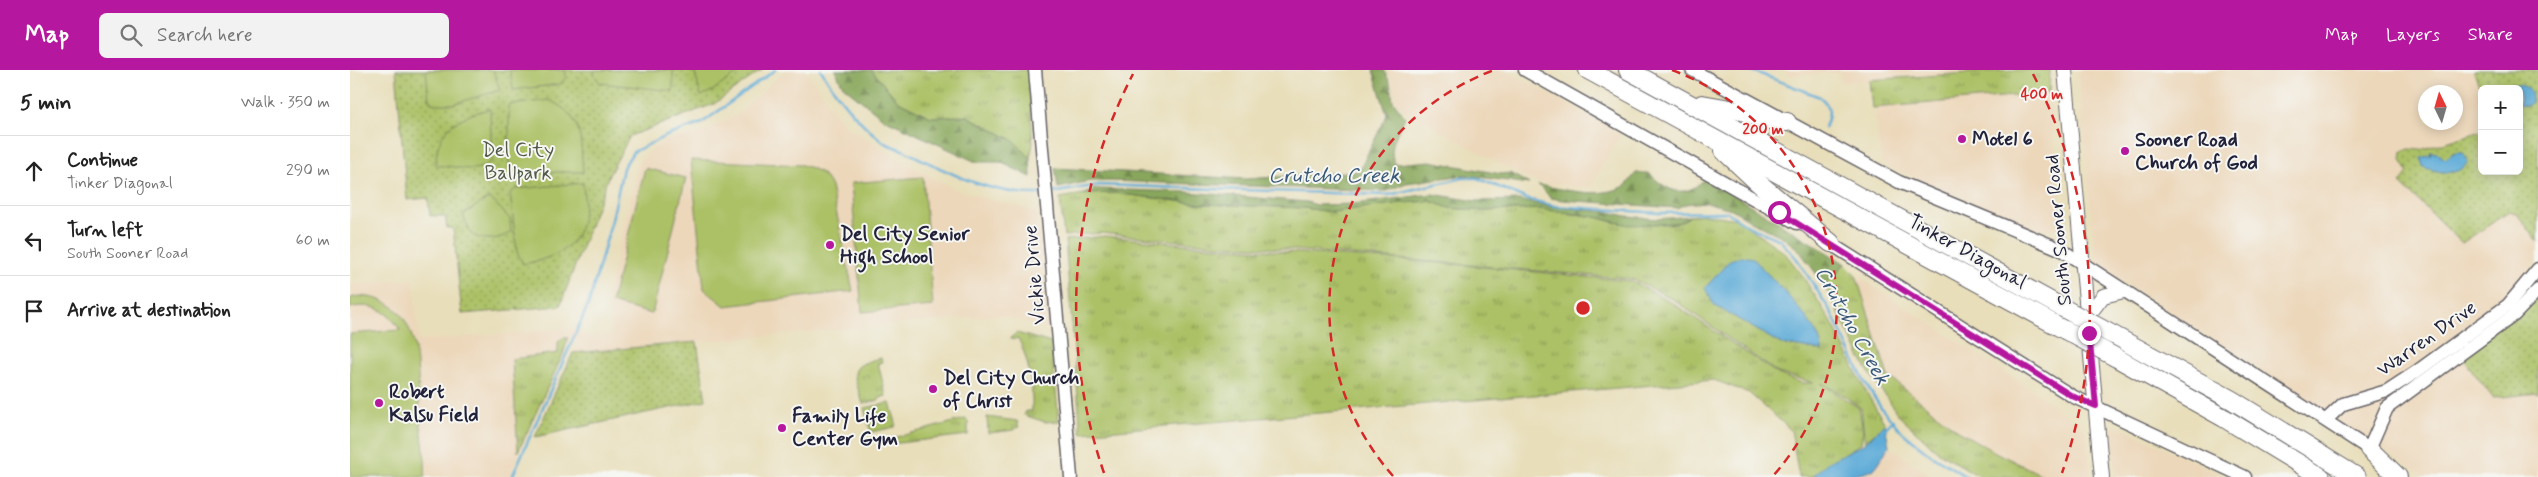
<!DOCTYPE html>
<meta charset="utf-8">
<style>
:root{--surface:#fff;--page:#f2f2f2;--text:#222;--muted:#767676;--line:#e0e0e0;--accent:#b5179e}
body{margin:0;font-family:Mynerve,sans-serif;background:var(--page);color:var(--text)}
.controls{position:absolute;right:15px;top:15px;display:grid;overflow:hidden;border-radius:8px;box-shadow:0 2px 12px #0003}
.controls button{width:45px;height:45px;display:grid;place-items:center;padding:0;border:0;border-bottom:1px solid var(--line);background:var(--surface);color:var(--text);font:25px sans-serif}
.compass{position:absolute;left:2068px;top:15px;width:45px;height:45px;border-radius:50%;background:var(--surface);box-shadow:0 2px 12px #0003;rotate:355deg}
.stop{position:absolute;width:15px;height:15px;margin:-11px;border:4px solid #b5179e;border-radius:50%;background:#fff}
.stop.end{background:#b5179e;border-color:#fff;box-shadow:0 1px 5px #0008}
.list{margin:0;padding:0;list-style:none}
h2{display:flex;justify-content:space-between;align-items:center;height:65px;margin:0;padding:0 20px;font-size:21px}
h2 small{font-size:16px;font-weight:400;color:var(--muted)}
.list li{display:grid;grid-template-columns:32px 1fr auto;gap:15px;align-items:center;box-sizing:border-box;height:70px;padding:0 20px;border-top:1px solid var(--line)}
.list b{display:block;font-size:19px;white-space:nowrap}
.list p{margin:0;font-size:16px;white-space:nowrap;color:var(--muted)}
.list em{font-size:16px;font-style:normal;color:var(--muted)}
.icon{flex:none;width:28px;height:28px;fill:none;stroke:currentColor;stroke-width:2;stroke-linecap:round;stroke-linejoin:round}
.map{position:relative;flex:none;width:2188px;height:407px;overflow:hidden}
header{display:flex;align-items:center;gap:30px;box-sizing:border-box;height:70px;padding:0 25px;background:var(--accent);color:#fff}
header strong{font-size:24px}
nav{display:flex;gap:28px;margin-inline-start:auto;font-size:18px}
.search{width:350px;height:45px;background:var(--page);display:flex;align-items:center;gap:12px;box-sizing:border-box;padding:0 18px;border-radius:8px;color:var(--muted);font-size:19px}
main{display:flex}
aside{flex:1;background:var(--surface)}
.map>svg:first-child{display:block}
.built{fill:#ecd7ba;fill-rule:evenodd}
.grass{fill:url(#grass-tufts);stroke:#677250;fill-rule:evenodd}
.forest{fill:url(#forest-firs);stroke:#56644b}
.park{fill:url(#park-dots);stroke:#677250}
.garden{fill:#acc166;stroke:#677250}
.water{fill:#5facd8;stroke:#40678a}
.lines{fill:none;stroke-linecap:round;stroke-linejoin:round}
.stream{stroke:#5facd8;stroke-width:2.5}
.tertiary-casing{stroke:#676467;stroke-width:15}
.secondary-casing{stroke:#676467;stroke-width:16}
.motorway-casing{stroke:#676467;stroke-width:20}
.tertiary{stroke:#fff;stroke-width:12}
.secondary{stroke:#fff;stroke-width:14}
.motorway{stroke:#fff;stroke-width:18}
.motorway-bridge-casing{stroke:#676467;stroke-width:20;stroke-linecap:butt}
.motorway-bridge{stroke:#fff;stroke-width:18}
.route{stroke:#b5179e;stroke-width:6}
.ring{fill:none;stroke:#d62828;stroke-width:2.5;stroke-dasharray:9 6}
.poi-dot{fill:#b5179e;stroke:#f6f6f2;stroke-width:2}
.labels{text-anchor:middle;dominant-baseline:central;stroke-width:4;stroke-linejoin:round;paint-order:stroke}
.poi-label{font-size:20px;font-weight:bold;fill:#22223b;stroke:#f6f6f2;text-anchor:start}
.park-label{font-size:20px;fill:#525a4a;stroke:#f6f6f2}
.street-label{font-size:20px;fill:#22223b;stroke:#f6f6f2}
.water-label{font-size:21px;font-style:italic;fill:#3a597a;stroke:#f6f6f2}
.centre{fill:#d62828;stroke:#f6f6f2;stroke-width:2.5}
.ring-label{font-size:15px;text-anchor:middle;font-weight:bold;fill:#d62828;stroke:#f6f6f2;stroke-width:4;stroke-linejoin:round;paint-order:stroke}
</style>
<header>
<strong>Map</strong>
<div class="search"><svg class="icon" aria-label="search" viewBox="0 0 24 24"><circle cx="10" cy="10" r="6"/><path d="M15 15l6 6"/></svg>Search here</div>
<nav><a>Map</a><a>Layers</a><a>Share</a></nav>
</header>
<main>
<aside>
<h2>5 min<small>Walk · 350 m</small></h2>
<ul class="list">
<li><svg class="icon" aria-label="ahead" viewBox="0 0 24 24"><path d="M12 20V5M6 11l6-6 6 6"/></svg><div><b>Continue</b><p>Tinker Diagonal</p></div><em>290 m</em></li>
<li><svg class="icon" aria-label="left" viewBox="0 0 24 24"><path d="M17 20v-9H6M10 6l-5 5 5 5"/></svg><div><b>Turn left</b><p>South Sooner Road</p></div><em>60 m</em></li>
<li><svg class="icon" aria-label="arrive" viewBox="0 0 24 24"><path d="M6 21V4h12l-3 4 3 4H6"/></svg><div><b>Arrive at destination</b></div></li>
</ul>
</aside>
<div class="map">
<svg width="2188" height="407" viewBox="0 0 2188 407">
<defs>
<pattern id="grass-tufts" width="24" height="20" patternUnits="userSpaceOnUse" patternTransform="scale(1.25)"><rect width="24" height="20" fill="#acc166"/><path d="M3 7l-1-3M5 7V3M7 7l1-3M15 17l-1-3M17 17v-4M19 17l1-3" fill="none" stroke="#8c9c55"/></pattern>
<pattern id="forest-firs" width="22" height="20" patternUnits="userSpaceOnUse" patternTransform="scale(1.25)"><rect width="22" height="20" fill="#89a75b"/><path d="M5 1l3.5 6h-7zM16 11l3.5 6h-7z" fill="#70884c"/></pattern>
<pattern id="park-dots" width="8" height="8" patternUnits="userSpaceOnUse" patternTransform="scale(1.25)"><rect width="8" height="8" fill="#acc166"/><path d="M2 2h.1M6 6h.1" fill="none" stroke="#8c9c55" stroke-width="1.8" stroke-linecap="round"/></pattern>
</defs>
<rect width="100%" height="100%" fill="#f6f6f2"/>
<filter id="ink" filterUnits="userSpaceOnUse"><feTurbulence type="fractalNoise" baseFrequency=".02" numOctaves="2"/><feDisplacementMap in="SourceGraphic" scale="10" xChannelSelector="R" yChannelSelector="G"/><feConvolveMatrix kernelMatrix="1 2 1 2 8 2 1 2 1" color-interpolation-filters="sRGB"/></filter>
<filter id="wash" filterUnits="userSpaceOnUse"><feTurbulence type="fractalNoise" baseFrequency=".0096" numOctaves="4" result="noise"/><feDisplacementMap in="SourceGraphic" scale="20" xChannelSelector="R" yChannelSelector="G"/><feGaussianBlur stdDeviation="1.12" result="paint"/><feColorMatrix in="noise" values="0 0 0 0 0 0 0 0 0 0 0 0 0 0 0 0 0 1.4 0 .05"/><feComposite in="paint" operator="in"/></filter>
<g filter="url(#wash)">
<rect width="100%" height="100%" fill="#e8deba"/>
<!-- built -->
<g class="built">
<polygon points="436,0 455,0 494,55 566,99 608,121 688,142 700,259 650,245 223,283 229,272 218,268 159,407 0,407 0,215 63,209 69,271 223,258 238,266 261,264 257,225 290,90 315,69 343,65 386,46"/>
<polygon points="1036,0 1156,0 1271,64 1239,118 1182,111 1055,41 1045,31 1042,12"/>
<polygon points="1434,0 1661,0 1492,12 1490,3 1439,5"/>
<path d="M1728,0H2123L2129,14H2138L2143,19H2132V60L2069,80L2059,79L2051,90L2058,102L2167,144L2188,172V189L2167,218L2148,237L2100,271L2143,328L2188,323V407H2075L1746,194ZM2076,22H2106V52H2076Z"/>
<polygon points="1699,23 1713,158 1684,160 1531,93 1525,38"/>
<polygon points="1506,205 1700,332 1736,361 1740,407 1696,407 1647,383 1610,362 1538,306"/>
<polygon points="1768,356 1876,407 1766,407 1761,359"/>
<polygon points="1539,376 1581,407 1510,407 1524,399"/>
</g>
<!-- grass -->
<g class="grass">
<polygon points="521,0 678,0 683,74 680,87 663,70 617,46 581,47 548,31"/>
<polygon points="1661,0 1700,0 1699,23 1522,38 1519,10"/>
<path d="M765,123L851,134L954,138L982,142L1049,133L1080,131L1099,138L1134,141L1191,139L1246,147L1263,152L1319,154L1332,152L1340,146L1355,144L1387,149L1435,183L1452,205L1483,255L1515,320L1535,354L1515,373L1511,338L1493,325L1471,313L1509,338L1513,361L1511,373C1494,385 1477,393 1462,407H1449L1441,360L1399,323L1364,310L731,363L715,170L755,166L853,176L1091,193L1281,211L1318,230L1428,304L1452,313H1464L1428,303L1321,228L1282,209L933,179L867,175L752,163L714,166L710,128L734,124ZM1358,221L1472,281L1431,274L1364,235Z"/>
<polygon points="1494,193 1506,205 1538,306 1610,362 1647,383 1696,407 1630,407 1587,381 1549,346 1516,298 1474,214 1486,205"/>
<path d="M667,263L701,273L709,351L695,352L674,345L676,341H682C683,316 679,290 668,268L661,270L660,268Z"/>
<polygon points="213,268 218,268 213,284 168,382 162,289 208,283 208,272"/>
<path d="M531,288L532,292L528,293L536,326L530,328L529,330L513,334C504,304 495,296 531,288Z"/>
<polygon points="540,333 546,353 545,357 521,362 514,338"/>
<polygon points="637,347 667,351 669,357 664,360 638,363"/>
<polygon points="615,349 618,351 618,365 540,374 528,372"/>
</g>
<!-- forest -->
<g class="forest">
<polygon points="485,0 521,0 548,31 581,47 617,46 663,70 680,87 681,107 650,92 626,92 534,49 493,16"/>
<path d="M1023,0H1034L1040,13L1043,31L1055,47C1048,61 1037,79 1045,94L1080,91L1151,104L1160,103L1179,114L1115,105L1056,113L1037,121L760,111H740L708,118L705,98L896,109L1009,101L1037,45Z"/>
<path d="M1286,103H1299C1318,122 1334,130 1356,108L1494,193L1486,205L1474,214L1448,179L1431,166L1403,152L1382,139L1355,132L1335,134L1327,138L1212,130L1201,128L1188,115C1215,119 1247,129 1273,117C1278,115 1282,107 1286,103Z"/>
<polygon points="745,119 836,122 957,132 966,135 1004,134 1082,124 1126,131 1169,130 1197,136 1259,142 1276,146 1308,149 1340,146 1328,153 1278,155 1246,147 1191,139 1134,141 1099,138 1080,131 1051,133 982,142 954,138 851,134 765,123 734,124"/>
</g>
<!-- park -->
<g class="park">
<polygon points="46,0 412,0 364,34 280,66 259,105 210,236 112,244 103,158 97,158 95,146 80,146 78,128 57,130"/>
<polygon points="2123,0 2188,0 2188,172 2167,144 2160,141 2112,173 2050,113 2058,102 2051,90 2052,82 2059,79 2070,80 2132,61 2132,101 2169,101 2169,19 2143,19 2138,14 2129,15"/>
<polygon points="2188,222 2188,323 2143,328 2112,287"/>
<polygon points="347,272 356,330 185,367 223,283"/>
</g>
<!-- garden -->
<g class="garden">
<polygon points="76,0 143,0 150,20 103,34 84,34 79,30"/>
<polygon points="160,0 215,0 216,7 211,14 163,20"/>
<polygon points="245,0 323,0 323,21 250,13 244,4"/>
<polygon points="344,0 392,0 362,21 351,26"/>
<path d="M199,30C234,47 230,67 233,102H166L159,98V35Z"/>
<path d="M140,39L142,90C127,107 106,94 86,96C85,59 108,46 140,39Z"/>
<path d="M341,90L452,95C466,99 475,103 481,117L503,221L375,236L354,219Z"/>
<polygon points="295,98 336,108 302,244 261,233"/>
<polygon points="573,107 583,236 512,242 501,113"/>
<path d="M233,113C238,164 224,185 173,194L167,182L160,123L166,119Z"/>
<path d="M137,129H141L160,149L161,162C149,170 134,172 121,164L113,145Z"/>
<path d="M9,226C75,229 66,298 70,346C71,363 77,391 75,407H0V264L50,260C39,241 22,232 0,238V228Z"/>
</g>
<!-- water -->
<g class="water">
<path d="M2167,14C2178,17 2182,19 2182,32L2177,36L2169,35V19H2160Z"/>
<path d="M2080,82L2087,83L2095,89L2105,82H2113L2118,91C2110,108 2088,102 2073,97L2071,88L2081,85Z"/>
<path d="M1392,186L1403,188C1419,207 1474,258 1472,281L1431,274L1364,235L1355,218L1380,190Z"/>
<path d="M1535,354L1539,376C1534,383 1530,393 1524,399C1510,407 1480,407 1462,407L1478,392L1515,373Z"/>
</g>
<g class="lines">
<!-- stream -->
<g class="stream">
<path d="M471,0C487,26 507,51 531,70C537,76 547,77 555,81C599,103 643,126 693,124"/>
<path d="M1400,0L1470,27C1482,37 1480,44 1475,58"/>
<polyline points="701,123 749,115 1038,125 1113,108 1127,108 1177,129 1205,136 1309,143 1377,142 1400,157 1430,170 1447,189 1481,242 1514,311 1531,338 1553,363 1581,385 1617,407"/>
<polyline points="1534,360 1543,350"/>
<polyline points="162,407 239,233 262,150 273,98 283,82 316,66 352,53 425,0"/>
</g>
</g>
</g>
<g filter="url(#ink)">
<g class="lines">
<!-- tertiary casing -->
<g class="tertiary-casing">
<g id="tertiary">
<polyline points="685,0 721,407"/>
<polyline points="1175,0 1447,153"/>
<polyline points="1342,0 1549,112 1710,179 2019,379 2037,338 2164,245 2188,220"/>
<polyline points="1473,169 1722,326 1895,407"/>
<polyline points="1976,350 1993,334 2037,321 2066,302 2158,235 2188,199"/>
</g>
</g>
<!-- secondary casing -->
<g class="secondary-casing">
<g id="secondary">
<polyline points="1715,0 1752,407"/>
<polyline points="1737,247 1753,226 1774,221"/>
</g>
</g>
<!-- motorway casing -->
<g class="motorway-casing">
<g id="motorway">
<polyline points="1238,0 1715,260"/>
<polyline points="1278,0 1713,238"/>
<polyline points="1352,34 1392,41 1412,49 1437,52"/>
<polyline points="1374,81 1405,110 1481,173"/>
<polyline points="1763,265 1882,330 2007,407"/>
<polyline points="1765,287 1874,348 1971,407"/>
<polyline points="2019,379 2048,407"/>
</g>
</g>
<!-- tertiary -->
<use href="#tertiary" class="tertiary"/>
<!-- secondary -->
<use href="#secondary" class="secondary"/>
<!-- motorway -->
<use href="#motorway" class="motorway"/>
<!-- motorway-bridge casing -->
<g class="motorway-bridge-casing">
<g id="motorway-bridge">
<polyline points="1713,238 1763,265"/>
<polyline points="1715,260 1765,287"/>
</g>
</g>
<!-- motorway-bridge -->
<use href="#motorway-bridge" class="motorway-bridge"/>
</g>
</g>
<g class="lines" filter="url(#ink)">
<!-- route -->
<polyline class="route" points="1429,142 1722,326 1746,336 1739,263"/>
</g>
<!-- distance rings -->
<g class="ring">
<path d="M1043 406A254 254 0 0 1 1144 0M1322 0A254 254 0 0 1 1423 406"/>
<path d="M754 403A507 507 0 0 1 783 4M1683 4A507 507 0 0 1 1712 403"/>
</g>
<!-- markers -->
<g class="poi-dot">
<circle cx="1612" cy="69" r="5"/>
<circle cx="1775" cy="81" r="5"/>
<circle cx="480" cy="175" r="5"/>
<circle cx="583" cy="319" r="5"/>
<circle cx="29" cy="333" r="5"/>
<circle cx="432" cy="358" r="5"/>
</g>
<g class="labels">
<!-- poi labels -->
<g class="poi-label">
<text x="1622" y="69">Motel 6</text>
<text x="1785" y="70">Sooner Road<tspan x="1785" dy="23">Church of God</tspan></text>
<text x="490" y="164">Del City Senior<tspan x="490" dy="23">High School</tspan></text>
<text x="593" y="308">Del City Church<tspan x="593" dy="23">of Christ</tspan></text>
<text x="39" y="322">Robert<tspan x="39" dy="23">Kalsu Field</tspan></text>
<text x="442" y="346">Family Life<tspan x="442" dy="23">Center Gym</tspan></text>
</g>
<!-- park labels -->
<g class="park-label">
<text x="168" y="80">Del City<tspan x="168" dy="23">Ballpark</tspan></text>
</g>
<!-- street labels -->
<g class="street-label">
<text transform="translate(1709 160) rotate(-95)">South Sooner Road</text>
<text transform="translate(1617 182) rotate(29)">Tinker Diagonal</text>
<text transform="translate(685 205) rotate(-95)">Vickie Drive</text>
<text transform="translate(2077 269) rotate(-35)">Warren Drive</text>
</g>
<!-- water labels -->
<g class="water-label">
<text x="984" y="106">Crutcho Creek</text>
<text transform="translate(1502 256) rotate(61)">Crutcho Creek</text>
</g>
</g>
<circle cx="1233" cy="238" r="8" class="centre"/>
<g class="ring-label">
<text x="1692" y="29">400 m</text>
<text x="1413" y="64">200 m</text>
</g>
</svg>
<div class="controls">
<button>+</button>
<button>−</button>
</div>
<svg class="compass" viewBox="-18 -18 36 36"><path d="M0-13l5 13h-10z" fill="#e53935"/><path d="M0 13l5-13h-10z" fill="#767676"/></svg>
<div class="stop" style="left:1429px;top:142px"></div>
<div class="stop end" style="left:1739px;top:263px"></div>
</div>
</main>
